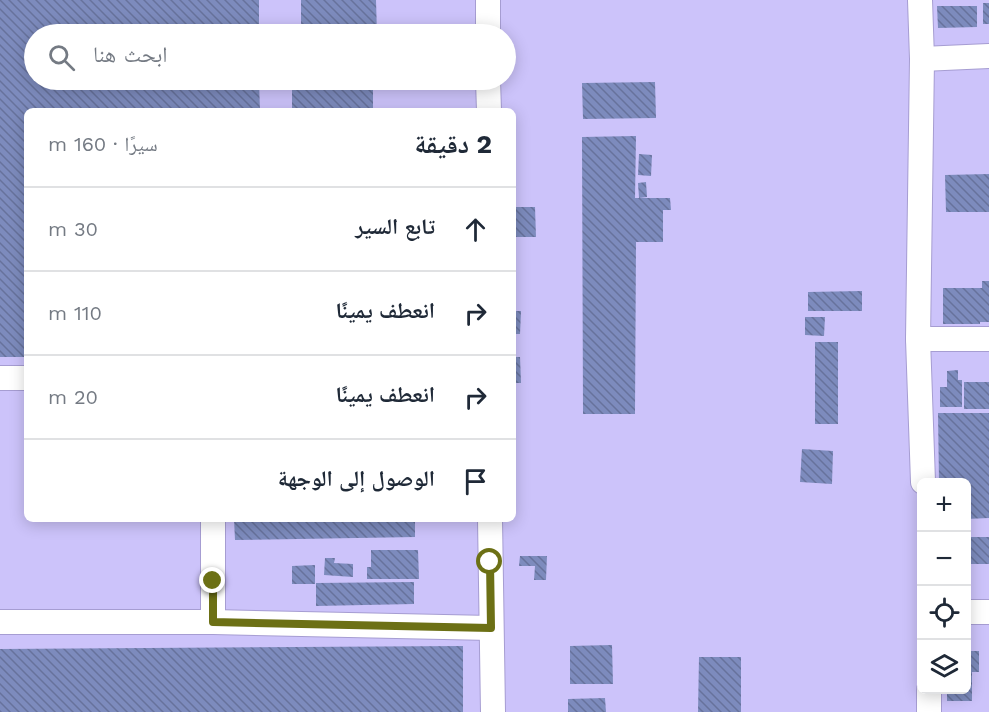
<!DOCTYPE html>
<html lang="ar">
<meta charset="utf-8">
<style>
:root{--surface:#fff;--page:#f2f2f3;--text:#1f2937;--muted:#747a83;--line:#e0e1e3}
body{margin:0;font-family:"Work Sans","Noto Naskh Arabic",sans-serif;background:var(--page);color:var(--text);direction:rtl}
.controls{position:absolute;right:18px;bottom:18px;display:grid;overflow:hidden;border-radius:9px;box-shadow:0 3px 15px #0003}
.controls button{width:54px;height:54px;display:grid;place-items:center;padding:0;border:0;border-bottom:2px solid var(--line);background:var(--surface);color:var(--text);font:30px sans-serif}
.stop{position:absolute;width:18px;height:18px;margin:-14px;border:4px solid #6c7015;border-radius:50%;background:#fff}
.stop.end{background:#6c7015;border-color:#fff;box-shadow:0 2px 6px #0008}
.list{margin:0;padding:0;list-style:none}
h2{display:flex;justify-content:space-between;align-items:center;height:78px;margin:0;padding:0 24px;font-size:26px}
h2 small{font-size:20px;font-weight:400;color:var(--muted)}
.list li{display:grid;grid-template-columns:39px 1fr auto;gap:18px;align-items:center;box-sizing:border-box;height:84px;padding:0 24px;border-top:2px solid var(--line)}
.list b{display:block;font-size:22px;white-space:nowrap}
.list em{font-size:20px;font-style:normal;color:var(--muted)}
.icon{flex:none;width:33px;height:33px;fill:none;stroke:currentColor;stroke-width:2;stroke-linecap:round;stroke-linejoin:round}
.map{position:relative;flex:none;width:989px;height:712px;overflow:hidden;direction:ltr}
.search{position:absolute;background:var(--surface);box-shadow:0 3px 15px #0003;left:24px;top:24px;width:492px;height:66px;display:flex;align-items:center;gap:15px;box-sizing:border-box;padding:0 21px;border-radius:33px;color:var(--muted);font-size:22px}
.panel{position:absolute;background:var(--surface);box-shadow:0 3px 15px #0003;left:24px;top:108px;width:492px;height:414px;border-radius:9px;direction:rtl}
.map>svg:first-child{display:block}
.building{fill:url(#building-back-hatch)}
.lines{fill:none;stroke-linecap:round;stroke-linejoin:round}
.minor-casing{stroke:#a69dd2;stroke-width:26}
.minor{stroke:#fff;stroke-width:24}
.route{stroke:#6c7015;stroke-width:8}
</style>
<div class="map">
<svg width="989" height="712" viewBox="0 0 989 712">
<defs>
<pattern id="building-back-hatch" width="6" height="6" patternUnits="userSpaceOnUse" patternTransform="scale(1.5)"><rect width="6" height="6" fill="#7d8bbd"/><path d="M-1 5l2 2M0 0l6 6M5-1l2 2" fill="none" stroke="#67729c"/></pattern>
</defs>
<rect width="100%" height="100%" fill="#ccc3fa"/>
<!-- building -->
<g class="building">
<polygon points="0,0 259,0 259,34 34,34 34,80 259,80 260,111 27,111 27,357 0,357"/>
<polygon points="301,0 376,0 377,34 301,34"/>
<rect x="983" y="3" width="6" height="21"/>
<polygon points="937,6 977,6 977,27 938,28"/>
<polygon points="338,80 373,80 373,111 292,111 292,88 338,89"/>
<polygon points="655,82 656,118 583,119 582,83"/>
<polygon points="636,136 635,198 670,198 671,210 663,210 663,242 636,242 635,414 583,414 582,137"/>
<polygon points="639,154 652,155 651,176 638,175"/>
<polygon points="989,174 989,212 946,212 945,175"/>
<polygon points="646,182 647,197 639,198 638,183"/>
<polygon points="513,207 535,207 536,237 513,237"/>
<polygon points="982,281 989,281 989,322 980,322 980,324 943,324 943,288 982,288"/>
<polygon points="862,291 862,311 808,311 808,292"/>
<polygon points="513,311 521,311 520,334 513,334"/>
<polygon points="805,317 825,317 824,336 805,335"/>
<rect x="815" y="342" width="23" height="82"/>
<polygon points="513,357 520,357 521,383 513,383"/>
<polygon points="958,370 958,380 962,380 962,407 940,407 940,387 947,387 947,371"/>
<rect x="964" y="382" width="25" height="27"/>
<polygon points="938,413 989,413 989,518 966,519 966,482 939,482"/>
<polygon points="802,449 833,451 832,484 800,482"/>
<polygon points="234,519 415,519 415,537 235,540"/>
<rect x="968" y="537" width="21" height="27"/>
<polygon points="371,550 418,550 419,579 367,579 367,567 371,567"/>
<polygon points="520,556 547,556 546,580 534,580 535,566 519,566"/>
<polygon points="325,558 335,558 334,563 353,564 353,577 324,575"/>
<polygon points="315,565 315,584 292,584 292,566"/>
<polygon points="414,582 414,604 316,606 316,583"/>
<polygon points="612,645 613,684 570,684 570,646"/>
<polygon points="463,646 463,712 0,712 0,649"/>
<polygon points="966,651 979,651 979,672 972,672 972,701 947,701 947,690 966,690"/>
<polygon points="699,657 741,657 741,712 698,712"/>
<polygon points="605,698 606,712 568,712 568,699"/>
</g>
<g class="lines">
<!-- minor casing -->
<g class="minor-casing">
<g id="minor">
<polyline points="488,0 488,34"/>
<polyline points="920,0 922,59 918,339 923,482"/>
<polyline points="922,59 989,56"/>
<polyline points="488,80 489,111"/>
<polyline points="918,339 989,339"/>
<polyline points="0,378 27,378"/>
<polyline points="213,519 213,622"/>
<polyline points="490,519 493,712"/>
<polyline points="966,612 989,612"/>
<polyline points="0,622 213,622 491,628"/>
<polyline points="929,690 929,712"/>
</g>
</g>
<!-- minor -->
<use href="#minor" class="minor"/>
</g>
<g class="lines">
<!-- route -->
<polyline class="route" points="213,581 213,622 491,628 490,562"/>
</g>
</svg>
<div class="controls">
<button>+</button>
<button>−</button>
<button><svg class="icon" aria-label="locate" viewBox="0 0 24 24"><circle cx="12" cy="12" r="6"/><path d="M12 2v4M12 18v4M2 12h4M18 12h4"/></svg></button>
<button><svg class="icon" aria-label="layers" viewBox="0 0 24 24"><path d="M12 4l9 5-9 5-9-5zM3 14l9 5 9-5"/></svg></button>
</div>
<div class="stop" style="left:490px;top:562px"></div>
<div class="stop end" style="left:213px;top:581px"></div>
<div class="search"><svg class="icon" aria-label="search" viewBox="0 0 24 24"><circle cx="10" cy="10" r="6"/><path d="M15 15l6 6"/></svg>ابحث هنا</div>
<section class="panel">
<h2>2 دقيقة<small>سيرًا · 160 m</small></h2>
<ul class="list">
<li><svg class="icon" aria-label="ahead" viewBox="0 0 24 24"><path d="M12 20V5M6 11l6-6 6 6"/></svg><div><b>تابع السير</b></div><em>30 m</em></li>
<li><svg class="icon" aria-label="right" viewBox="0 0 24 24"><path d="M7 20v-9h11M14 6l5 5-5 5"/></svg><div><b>انعطف يمينًا</b></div><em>110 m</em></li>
<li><svg class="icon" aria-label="right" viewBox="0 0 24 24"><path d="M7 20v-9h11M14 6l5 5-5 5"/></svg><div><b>انعطف يمينًا</b></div><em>20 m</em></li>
<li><svg class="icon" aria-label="arrive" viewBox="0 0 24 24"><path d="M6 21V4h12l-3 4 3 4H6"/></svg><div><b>الوصول إلى الوجهة</b></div></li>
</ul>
</section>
</div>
